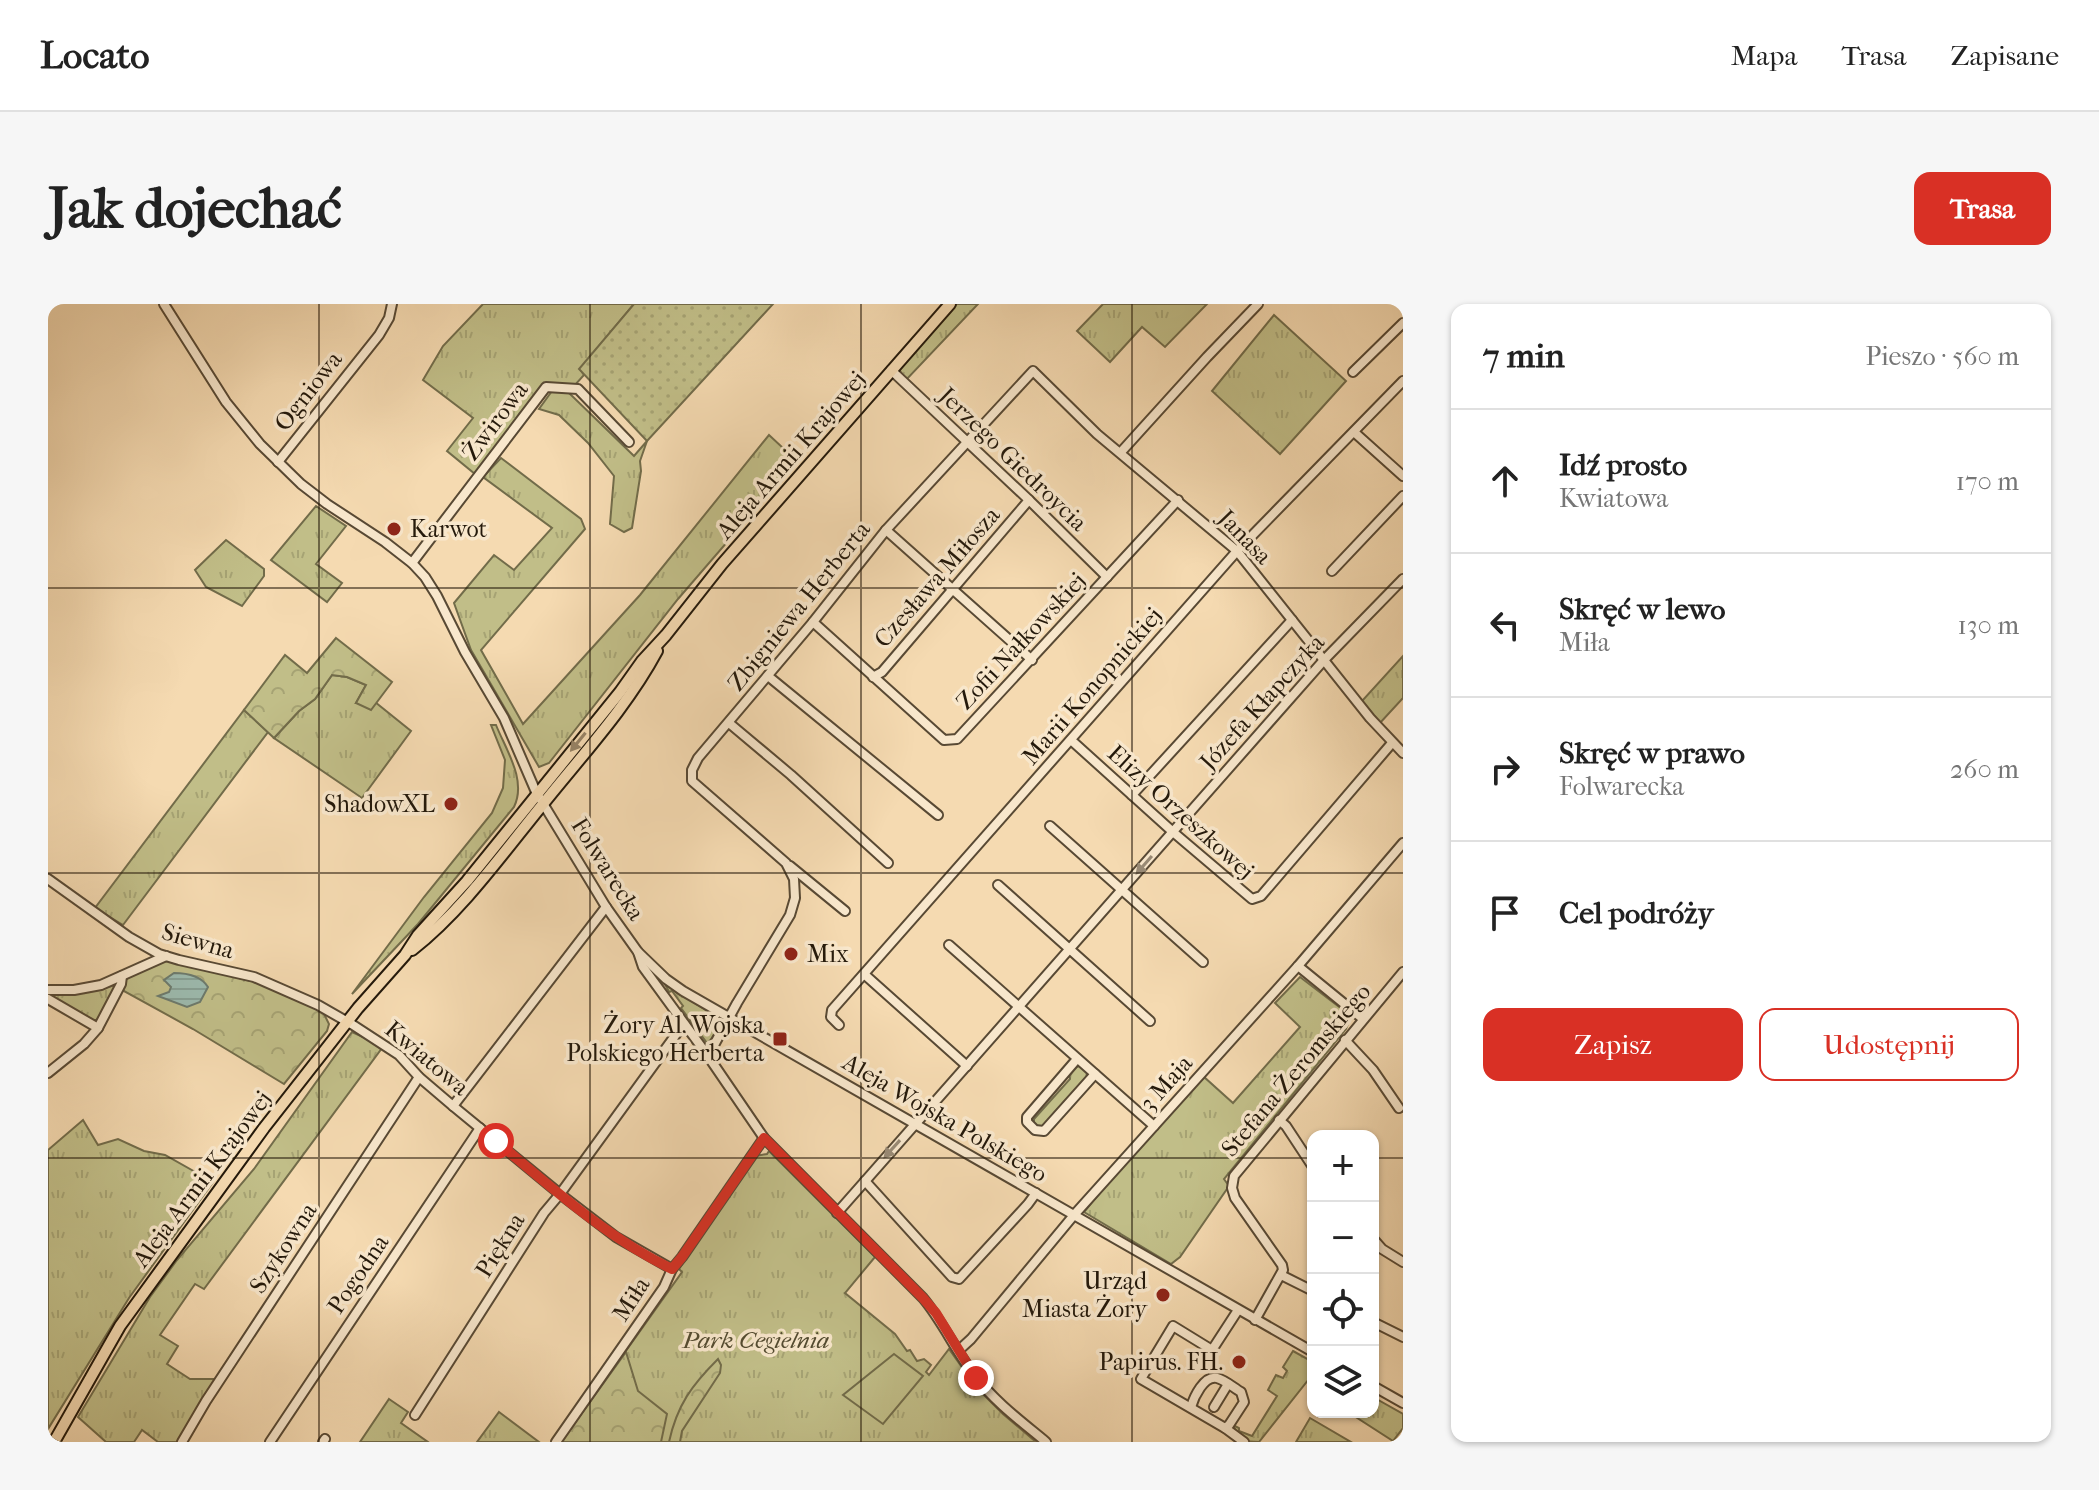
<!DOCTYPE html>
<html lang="pl">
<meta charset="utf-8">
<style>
:root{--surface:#fff;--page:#f6f6f6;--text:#222;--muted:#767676;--line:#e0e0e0;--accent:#d93025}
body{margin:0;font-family:"IM FELL French Canon",serif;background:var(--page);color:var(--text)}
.controls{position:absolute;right:24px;bottom:24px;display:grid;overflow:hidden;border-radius:16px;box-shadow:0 2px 6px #0004}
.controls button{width:72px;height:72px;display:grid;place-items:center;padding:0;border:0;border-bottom:2px solid var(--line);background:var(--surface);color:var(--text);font:40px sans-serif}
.stop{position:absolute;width:24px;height:24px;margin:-18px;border:6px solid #d93025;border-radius:50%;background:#fff}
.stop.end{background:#d93025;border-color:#fff;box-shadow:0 2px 8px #0008}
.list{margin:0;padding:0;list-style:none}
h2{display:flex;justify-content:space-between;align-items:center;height:104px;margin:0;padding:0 32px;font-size:34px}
h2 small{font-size:26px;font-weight:400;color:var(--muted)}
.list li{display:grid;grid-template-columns:52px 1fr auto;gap:24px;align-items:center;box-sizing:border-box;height:144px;padding:0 32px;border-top:2px solid var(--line)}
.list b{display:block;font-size:30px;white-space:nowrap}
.list p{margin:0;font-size:26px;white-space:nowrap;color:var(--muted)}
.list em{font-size:26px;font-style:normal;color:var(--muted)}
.actions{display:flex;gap:16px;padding:24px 32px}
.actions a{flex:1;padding:18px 0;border:2px solid var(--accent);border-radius:16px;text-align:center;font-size:28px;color:var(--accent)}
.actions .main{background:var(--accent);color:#fff}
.icon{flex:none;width:44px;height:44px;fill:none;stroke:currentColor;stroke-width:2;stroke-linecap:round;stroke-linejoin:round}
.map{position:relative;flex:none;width:1355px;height:1138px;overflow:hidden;border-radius:16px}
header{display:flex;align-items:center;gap:48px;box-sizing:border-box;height:112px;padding:0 40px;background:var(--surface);border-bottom:2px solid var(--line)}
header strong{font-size:38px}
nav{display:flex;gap:44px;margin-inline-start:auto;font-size:28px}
.intro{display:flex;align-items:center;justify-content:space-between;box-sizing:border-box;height:192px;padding:0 48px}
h1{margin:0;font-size:56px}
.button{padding:20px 36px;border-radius:16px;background:var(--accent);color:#fff;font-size:28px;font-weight:700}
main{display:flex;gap:48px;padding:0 48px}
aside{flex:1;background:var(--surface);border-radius:16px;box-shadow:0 2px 6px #0004}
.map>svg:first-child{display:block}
.grass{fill:url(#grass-tufts);stroke:#726c4a;stroke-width:2}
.forest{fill:url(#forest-crowns);stroke:#726c4a;stroke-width:2}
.garden{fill:url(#garden-dots);stroke:#726c4a;stroke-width:2}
.pitch{fill:#c1be88;stroke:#726c4a;stroke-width:2}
.water{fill:url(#water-rules);stroke:#6c7a6d;stroke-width:2}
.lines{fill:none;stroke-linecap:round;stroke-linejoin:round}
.minor-casing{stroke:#584934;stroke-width:12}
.major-casing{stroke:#24190b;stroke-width:14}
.minor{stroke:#f8e7cc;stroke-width:8}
.major{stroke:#f5dab1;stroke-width:10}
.oneway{fill:#978366}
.oneway2{fill:#998a75}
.route{stroke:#d93025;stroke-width:10}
.grid{fill:none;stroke:#24190b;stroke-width:2;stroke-opacity:0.55}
.poi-dot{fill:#8f2418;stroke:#f8e7cc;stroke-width:3}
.labels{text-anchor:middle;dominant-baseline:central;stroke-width:7;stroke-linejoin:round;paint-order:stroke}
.street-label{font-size:24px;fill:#24190b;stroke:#f8e7cc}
.poi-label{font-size:24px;fill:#24190b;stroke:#f8e7cc;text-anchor:end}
.park-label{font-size:24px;font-style:italic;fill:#534b30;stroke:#f8e7cc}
</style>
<header>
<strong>Locato</strong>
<nav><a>Mapa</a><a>Trasa</a><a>Zapisane</a></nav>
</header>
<div class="intro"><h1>Jak dojechać</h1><a class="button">Trasa</a></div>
<main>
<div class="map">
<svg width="1355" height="1138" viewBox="0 0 1355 1138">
<defs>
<pattern id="grass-tufts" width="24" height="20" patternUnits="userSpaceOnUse" patternTransform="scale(2)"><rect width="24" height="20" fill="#c1be88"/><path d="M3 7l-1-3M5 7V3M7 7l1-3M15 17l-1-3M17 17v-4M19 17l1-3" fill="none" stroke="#a6a374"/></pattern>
<pattern id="forest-crowns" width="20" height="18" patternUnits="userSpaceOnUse" patternTransform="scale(2)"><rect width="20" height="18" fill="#c1be88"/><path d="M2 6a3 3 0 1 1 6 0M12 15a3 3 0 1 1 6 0" fill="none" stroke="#a6a374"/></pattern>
<pattern id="garden-dots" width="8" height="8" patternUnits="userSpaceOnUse" patternTransform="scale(2)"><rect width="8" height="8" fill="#c1be88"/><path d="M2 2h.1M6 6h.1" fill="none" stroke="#a6a374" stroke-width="1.8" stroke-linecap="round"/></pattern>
<pattern id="water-rules" width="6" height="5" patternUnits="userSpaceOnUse" patternTransform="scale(2)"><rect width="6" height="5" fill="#9cbaae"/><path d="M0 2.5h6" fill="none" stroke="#869f94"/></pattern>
</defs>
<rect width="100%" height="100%" fill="#f5dab1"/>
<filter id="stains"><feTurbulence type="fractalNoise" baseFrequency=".0025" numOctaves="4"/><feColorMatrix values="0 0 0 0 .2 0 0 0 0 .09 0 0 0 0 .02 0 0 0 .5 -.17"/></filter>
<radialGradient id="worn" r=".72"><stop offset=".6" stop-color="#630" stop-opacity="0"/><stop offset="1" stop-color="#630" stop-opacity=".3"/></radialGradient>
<!-- grass -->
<g class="grass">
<polygon points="435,0 586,0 532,65 536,71 527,81 496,79 427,170 399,147 425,114 375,76 395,42"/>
<polygon points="908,0 930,0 858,76 850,64"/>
<polygon points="1055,0 1159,0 1117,43 1094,23 1062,58 1029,27"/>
<polygon points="1226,11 1298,77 1232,150 1164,87"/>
<polygon points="504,87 520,88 586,152 599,137 592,157 593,167 584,224 576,228 562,220 566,172 540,139 511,111 491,105"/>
<polygon points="721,131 749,157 630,295 501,459 491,463 423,346 406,299 446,251 466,266 504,224 435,173 453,154 533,215 537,225 433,346 475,420 592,291"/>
<polygon points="268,202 298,222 268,260 294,279 279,298 223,256"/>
<polygon points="178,236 216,265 216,272 194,302 158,283 147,266"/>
<polygon points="1355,352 1355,394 1332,419 1314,397"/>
<polygon points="284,371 299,373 318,381 308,399 327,398 363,427 314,494 226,434 251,407 267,395"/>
<polygon points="196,406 220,428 75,621 47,604"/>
<path d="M443,421H448C458,446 479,476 466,503L370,620L304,690L376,593L444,509L455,484L457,456Z"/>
<polygon points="1252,673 1303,712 1298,725 1176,875 1181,882 1132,953 1123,960 1036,908 1087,846 1156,773 1185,799 1252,723 1227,699"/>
<path d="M617,680L667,712C670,723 668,732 659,739L633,704L635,702L624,687L621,688Z"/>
<polygon points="68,681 53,712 49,716 41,716 2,692 5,689 38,688"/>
<polygon points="304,728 315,733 334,744 156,985 147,980 112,1031 130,1042 119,1060 142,1075 167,1075 129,1138 110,1138 94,1126 86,1138 58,1138 30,1113 102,993 129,956 206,865"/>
<polygon points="1030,762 1036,764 1039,768 1038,776 996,824 991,825 986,821 986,815 1022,775 1021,768"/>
<polygon points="35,816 50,841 70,835 96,847 117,851 165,878 81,994 0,1125 0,846"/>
<polygon points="721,847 827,953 797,989 847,1030 859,1047 862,1046 869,1057 876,1055 883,1061 878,1068 881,1071 901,1045 928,1083 955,1110 988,1138 513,1138 634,968 631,965 707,852 719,850"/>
<path d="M1245,1047L1265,1058V1077L1261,1075L1211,1138C1197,1138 1191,1136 1186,1123L1187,1122L1191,1124V1127L1204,1132L1229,1092L1220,1086L1228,1071L1235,1074L1239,1067L1235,1063Z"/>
<polygon points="1325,1093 1355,1110 1355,1124 1345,1137 1300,1108 1325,1108"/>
<polygon points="341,1095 360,1108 353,1119 380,1138 312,1138"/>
<polygon points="451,1108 491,1138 429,1138"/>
<polygon points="1262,1114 1303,1138 1248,1138"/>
</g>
<!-- forest -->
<g class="forest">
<polygon points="288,334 344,378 323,406 308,399 318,381 299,373 284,371 267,395 251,407 226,434 196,406 237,351 259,369"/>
<polygon points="119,656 207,678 274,706 281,720 279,727 236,780 145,725 74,686 77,675"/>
<polygon points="578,1048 590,1087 619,1110 613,1138 513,1138"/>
<path d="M670,1055L673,1061L672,1069L634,1127L632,1138H621C629,1101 644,1081 670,1055Z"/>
</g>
<!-- garden -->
<polygon class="garden" points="586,0 725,0 599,137 531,65"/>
<!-- pitch -->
<polygon class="pitch" points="846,1050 875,1072 835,1120 795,1091"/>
<!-- water -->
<path class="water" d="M126,669C138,669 153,672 160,683L152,698L139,703L110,692L121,688L123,683L116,676Z"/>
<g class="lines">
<!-- minor casing -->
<g class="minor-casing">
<g id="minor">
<path d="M116,0L178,98L212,140L253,180L279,200L337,238L364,259L377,273L389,292L417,348L456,414L488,488L558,603L590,648L595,663L660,752L716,834L875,994C895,1018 908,1048 928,1073C947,1098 974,1118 998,1138"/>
<polyline points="843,66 981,196 1059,273"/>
<polyline points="1305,68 1355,19"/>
<polyline points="1306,128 1355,172"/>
<polyline points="1073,148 1159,53 1210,0"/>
<polyline points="230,158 331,31 341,14 344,0"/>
<polyline points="838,226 984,356"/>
<polyline points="364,259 498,83 530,85 581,138"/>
<polyline points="1284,267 1355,192"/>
<polyline points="765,318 896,436 909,435 1130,196"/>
<polyline points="720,372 890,511"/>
<polyline points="825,373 834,368 981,196"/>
<polyline points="681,419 743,471 840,559"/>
<polyline points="1023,436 1125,528 1204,595 1213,592 1344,439"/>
<polyline points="1084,491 1244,316"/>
<polyline points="1002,522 1155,658"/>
<polyline points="742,562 797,607"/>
<polyline points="0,575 81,633 111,650 131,656 206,673 270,701 305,721 351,751 371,773 405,802 512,890 568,933 624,965"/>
<polyline points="950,581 1102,717"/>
<polyline points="901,641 1106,822"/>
<polyline points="590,648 618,675 635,687 1265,1048"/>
<polyline points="1250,662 1315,715"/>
<polyline points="816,670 919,762"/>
<polyline points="0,686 26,686 53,681 118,652"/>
<polyline points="0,695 50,724 36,740 0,769"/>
<polyline points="791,721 783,713 784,706 1189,247 1355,77"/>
<polyline points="50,724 73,680 74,672"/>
<polyline points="1297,736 1325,766 1351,804"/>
<polyline points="660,752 689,699 742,611 747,594 746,575 738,559 644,477 644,466 650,454 765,318 838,226 985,67 1049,130 1189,247 1322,414 1355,449"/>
<polyline points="1029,755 979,813 979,818 987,826 996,827 1047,770"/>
<polyline points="405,802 558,603"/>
<polyline points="1231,816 1238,822 1265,863"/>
<polyline points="817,877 904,973 911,975 980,900 988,889"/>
<polyline points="789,909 1276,356 1355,275"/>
<polyline points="1327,937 1334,945 1355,958"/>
<polyline points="1233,971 1265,987"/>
<polyline points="1190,1006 1164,1046 1125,1022 1093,1075 1177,1124 1196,1138"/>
<polyline points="1207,1016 1235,966 1234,961 1187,894 1184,884 1186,872 1355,668"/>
<polyline points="1325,1018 1355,1033"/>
<polyline points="911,1046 923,1035 1026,911 1250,662 1355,539"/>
<polyline points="1325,1082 1355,1099"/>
<path d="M1143,1103C1146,1093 1156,1071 1169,1074C1177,1076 1186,1084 1193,1088L1196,1098L1181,1121L1177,1124"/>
<polyline points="1166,1103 1180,1080"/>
<polyline points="367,1111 496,909 512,890 629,729 637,721"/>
<polyline points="134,1138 158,1097 371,773"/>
<polyline points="222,1138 432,824"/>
<polyline points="275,1138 277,1135"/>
<polyline points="508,1138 616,983 624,965 634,953 716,834"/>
</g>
</g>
<!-- major casing -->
<g class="major-casing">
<g id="major">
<path d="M364,646C414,607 455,549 495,500C535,450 579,403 609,347"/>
<polyline points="6,1138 72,1022 216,824 310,704 357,651 370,631 419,577 572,388 594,357 618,331 674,260 902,0"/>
</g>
</g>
<!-- minor -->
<use href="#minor" class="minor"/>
<!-- major -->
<use href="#major" class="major"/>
</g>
<!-- one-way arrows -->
<defs><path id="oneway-solid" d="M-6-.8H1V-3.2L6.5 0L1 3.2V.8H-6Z" transform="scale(2)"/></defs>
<use class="oneway" href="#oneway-solid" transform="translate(530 438) rotate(129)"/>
<g class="oneway2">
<use href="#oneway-solid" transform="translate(1096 561) rotate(131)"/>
<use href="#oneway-solid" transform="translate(844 845) rotate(132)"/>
</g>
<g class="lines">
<!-- route -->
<path class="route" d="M448,837C503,883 559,934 624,965L634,953L716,834L875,994L888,1009L928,1074"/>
</g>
<!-- grid -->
<path class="grid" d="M271,0V1138M542,0V1138M813,0V1138M1084,0V1138M0,284H1355M0,569H1355M0,854H1265M1325,854H1355"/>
<!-- markers -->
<g class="poi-dot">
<circle cx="346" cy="225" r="8"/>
<circle cx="403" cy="500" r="8"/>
<circle cx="743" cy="650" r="8"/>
<rect x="724" y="727" width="16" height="16" rx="4"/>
<circle cx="1115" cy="991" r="8"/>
<circle cx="1191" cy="1058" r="8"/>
</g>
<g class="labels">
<!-- street labels -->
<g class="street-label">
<text transform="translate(260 87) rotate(-52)">Ogniowa</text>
<text transform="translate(447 117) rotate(-53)">Żwirowa</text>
<text transform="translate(743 151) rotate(-49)">Aleja Armii Krajowej</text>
<text transform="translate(965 155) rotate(44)">Jerzego Giedroycia</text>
<text transform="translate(1197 233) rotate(46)">Janasa</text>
<text transform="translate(889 273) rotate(-49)">Czesława Miłosza</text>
<text transform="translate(751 302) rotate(-51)">Zbigniewa Herberta</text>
<text transform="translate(973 337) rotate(-47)">Zofii Nałkowskiej</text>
<text transform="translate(1044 382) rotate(-49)">Marii Konopnickiej</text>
<text transform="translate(1214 398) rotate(-48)">Józefa Kłapczyka</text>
<text transform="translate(1133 508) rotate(42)">Elizy Orzeszkowej</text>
<text transform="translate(560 565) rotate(58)">Folwarecka</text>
<text transform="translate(150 637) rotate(16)">Siewna</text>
<text transform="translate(379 754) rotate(40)">Kwiatowa</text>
<text transform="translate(1248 766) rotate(-50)">Stefana Żeromskiego</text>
<text transform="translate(1118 779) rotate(-48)">3 Maja</text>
<text transform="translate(897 814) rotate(30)">Aleja Wojska Polskiego</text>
<text transform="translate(154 875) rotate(-53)">Aleja Armii Krajowej</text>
<text transform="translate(452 941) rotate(-58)">Piękna</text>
<text transform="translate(235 944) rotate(-57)">Szykowna</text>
<text transform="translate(310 970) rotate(-56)">Pogodna</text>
<text transform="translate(583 995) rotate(-57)">Miła</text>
</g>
<!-- poi labels -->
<g class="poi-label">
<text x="362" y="225" text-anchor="start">Karwot</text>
<text x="387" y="500">ShadowXL</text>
<text x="759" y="650" text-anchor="start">Mix</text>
<text x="716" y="721">Żory Al. Wojska<tspan x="716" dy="28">Polskiego Herberta</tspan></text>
<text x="1099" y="977">Urząd<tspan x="1099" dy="28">Miasta Żory</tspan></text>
<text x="1175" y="1058">Papirus. FH.</text>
</g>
<!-- park labels -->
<g class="park-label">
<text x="708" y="1036">Park Cegielnia</text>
</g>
</g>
<rect width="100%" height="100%" filter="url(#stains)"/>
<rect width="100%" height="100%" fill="url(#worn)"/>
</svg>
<div class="controls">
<button>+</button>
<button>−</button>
<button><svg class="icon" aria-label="locate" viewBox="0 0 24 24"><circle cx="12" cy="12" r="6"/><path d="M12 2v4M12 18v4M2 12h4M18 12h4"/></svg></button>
<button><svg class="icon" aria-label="layers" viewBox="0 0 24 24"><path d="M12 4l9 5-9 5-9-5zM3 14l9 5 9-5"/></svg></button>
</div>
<div class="stop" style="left:448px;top:837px"></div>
<div class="stop end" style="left:928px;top:1074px"></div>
</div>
<aside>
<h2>7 min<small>Pieszo · 560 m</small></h2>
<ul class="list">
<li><svg class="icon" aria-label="ahead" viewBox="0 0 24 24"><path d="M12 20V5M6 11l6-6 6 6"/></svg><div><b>Idź prosto</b><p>Kwiatowa</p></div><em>170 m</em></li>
<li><svg class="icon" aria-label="left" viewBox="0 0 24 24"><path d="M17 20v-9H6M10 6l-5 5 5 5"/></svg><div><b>Skręć w lewo</b><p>Miła</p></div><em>130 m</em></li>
<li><svg class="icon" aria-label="right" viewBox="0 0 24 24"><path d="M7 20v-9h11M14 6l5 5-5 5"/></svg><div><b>Skręć w prawo</b><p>Folwarecka</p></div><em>260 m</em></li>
<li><svg class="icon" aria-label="arrive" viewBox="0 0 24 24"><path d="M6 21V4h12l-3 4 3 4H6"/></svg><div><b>Cel podróży</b></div></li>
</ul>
<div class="actions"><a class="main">Zapisz</a><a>Udostępnij</a></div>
</aside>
</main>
